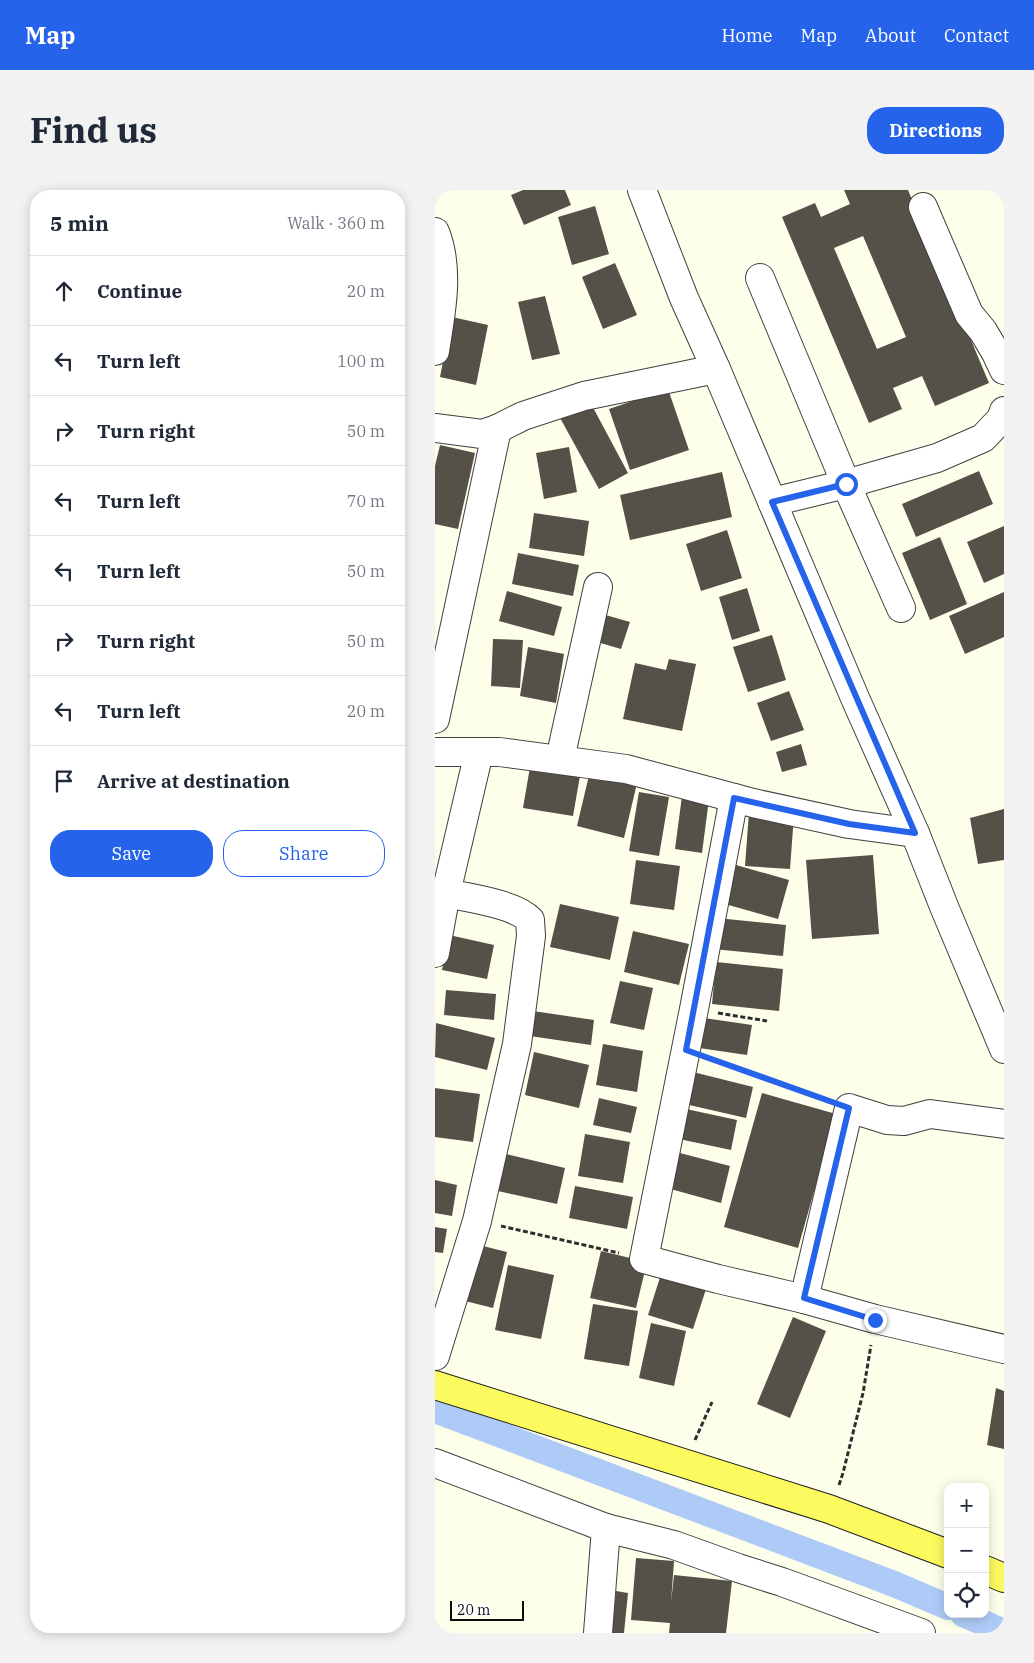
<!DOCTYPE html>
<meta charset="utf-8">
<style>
:root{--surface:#fff;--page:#f2f2f3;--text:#1f2937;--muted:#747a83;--line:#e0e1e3;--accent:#2563eb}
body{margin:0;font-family:"IBM Plex Serif",serif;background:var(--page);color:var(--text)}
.controls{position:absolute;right:15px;bottom:15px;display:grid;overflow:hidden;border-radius:10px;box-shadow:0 2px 12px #0003}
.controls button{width:45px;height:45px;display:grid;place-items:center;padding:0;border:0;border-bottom:1px solid var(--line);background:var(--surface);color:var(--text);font:25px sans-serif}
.scale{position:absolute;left:15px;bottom:12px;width:74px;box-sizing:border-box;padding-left:5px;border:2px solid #0c0c0c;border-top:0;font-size:14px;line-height:18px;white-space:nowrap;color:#0c0c0c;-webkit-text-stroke:4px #fff;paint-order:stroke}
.stop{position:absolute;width:15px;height:15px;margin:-11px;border:4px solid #2563eb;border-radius:50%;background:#fff}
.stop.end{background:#2563eb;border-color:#fff;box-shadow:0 1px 5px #0008}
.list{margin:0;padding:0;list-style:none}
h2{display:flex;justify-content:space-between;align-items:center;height:65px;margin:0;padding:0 20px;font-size:21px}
h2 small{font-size:16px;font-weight:400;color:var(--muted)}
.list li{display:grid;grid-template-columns:32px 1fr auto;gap:15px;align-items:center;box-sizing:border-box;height:70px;padding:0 20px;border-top:1px solid var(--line)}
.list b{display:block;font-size:19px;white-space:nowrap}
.list em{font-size:16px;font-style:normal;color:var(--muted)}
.actions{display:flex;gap:10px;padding:15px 20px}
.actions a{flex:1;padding:11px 0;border:1px solid var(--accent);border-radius:20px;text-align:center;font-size:18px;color:var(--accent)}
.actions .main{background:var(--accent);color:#fff}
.icon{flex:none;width:28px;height:28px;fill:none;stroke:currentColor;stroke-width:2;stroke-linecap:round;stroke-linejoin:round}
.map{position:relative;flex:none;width:569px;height:1443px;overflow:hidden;border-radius:20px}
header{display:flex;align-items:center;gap:30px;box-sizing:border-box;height:70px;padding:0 25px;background:var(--accent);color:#fff}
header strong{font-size:24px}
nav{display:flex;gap:28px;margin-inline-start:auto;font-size:18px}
.intro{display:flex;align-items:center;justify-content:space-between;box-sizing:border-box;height:120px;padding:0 30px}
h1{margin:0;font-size:35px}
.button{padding:12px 22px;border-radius:20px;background:var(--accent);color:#fff;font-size:18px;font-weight:700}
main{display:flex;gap:30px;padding:0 30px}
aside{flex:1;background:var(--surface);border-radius:20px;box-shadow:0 2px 12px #0003}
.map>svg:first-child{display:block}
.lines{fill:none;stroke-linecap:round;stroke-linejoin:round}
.canal{stroke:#aecbf7;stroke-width:26}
.building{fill:#555048;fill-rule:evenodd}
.minor-casing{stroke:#3f3f3f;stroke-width:30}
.major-casing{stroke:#1d1d1d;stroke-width:30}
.path{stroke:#2e2e2e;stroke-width:3;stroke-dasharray:5 2.5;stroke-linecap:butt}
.minor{stroke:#fff;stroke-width:28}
.major{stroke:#fbfa5e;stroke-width:28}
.route{stroke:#2563eb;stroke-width:6}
</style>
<header>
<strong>Map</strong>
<nav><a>Home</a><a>Map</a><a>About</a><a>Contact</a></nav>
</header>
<div class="intro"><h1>Find us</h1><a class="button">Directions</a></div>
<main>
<aside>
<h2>5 min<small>Walk · 360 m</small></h2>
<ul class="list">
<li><svg class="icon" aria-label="ahead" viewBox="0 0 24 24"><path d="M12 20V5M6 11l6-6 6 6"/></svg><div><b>Continue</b></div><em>20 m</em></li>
<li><svg class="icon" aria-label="left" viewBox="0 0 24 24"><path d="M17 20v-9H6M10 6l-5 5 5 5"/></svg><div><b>Turn left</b></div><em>100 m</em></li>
<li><svg class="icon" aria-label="right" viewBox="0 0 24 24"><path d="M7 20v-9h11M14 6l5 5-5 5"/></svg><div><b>Turn right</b></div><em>50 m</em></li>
<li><svg class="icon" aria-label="left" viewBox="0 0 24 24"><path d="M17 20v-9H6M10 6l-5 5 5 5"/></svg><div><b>Turn left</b></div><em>70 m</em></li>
<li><svg class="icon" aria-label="left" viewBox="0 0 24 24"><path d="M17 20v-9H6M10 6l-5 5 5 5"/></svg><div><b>Turn left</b></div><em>50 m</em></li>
<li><svg class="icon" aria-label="right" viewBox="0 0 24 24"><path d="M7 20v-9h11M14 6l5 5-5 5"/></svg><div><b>Turn right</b></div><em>50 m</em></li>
<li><svg class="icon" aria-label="left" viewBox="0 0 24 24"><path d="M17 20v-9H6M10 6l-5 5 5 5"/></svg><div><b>Turn left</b></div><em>20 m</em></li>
<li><svg class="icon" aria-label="arrive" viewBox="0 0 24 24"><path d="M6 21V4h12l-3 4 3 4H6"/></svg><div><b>Arrive at destination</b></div></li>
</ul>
<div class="actions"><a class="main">Save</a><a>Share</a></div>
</aside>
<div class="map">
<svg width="569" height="1443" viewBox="0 0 569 1443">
<rect width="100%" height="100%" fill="#feffeb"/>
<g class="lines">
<!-- canal -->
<g class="canal">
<polyline points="0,1220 459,1394 513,1417"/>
<polyline points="528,1424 569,1442"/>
</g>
</g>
<!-- building -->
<g class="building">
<polygon points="88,0 130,0 136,15 89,35 76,5"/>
<path d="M409,0H473L554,193L500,216L487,186L458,198L467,219L434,233L347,27L380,13L386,27L415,14ZM428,46L471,147L442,159L399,58Z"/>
<polygon points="160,16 174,64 137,75 123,27"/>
<polygon points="180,73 202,125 168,139 147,87"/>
<polygon points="110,106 125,164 97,170 83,112"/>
<polygon points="17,127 53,135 41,195 5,187"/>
<polygon points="233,199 254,260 195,280 174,219"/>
<polygon points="154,210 193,283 164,299 124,226"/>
<polygon points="5,255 40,263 23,339 0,334 0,276"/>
<polygon points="134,257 142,302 109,309 101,263"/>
<polygon points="544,281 558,314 481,347 467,314"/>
<polygon points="287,282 297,327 195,350 185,305"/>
<polygon points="99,323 154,331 149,366 94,358"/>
<polygon points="569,336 569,384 549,393 532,352"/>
<polygon points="292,340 307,388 266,401 251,354"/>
<polygon points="505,347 532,414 495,430 467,363"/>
<polygon points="83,363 144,375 138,406 77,394"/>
<polygon points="312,398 325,441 297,450 284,407"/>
<polygon points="72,401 127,417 119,446 64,431"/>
<polygon points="569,402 569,447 530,464 514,426"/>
<polygon points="160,422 195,432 186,459 152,449"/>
<polygon points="337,445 351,490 313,502 298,457"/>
<polygon points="58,449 88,450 85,498 56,496"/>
<polygon points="93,457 129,464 121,513 85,506"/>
<polygon points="234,469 261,474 247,541 188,529 200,473 231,480"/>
<polygon points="354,501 369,540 336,551 322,513"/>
<polygon points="366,554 372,575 347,582 341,562"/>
<polygon points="96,571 146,580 138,626 88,618"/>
<polygon points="156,577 203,589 189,648 142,636"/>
<polygon points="204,602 234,607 224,666 194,661"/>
<polygon points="247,606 274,609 267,663 240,659"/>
<polygon points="569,619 569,670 543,674 535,628"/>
<polygon points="314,622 359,625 355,679 310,676"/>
<polygon points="438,665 444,744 377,749 371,670"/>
<polygon points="201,670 245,676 239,720 195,714"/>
<polygon points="301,675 354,690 343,729 290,714"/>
<polygon points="125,714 184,727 175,770 115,757"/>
<polygon points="282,728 351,735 348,766 278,759"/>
<polygon points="198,741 254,754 244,795 189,782"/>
<polygon points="14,745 59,755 52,789 7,780"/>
<polygon points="281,772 348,779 344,821 277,814"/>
<polygon points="185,791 218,798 209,840 175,833"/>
<polygon points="11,800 61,804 59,830 9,825"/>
<polygon points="98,821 159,830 156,855 95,846"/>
<polygon points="269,828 317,835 312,865 264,858"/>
<polygon points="1,833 60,848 52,880 0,867"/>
<polygon points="168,854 208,861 202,902 161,895"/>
<polygon points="99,862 154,875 144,918 90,905"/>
<polygon points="258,882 318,897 311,928 250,914"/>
<polygon points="0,898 45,904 38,952 0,947"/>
<polygon points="327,903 401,924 363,1058 289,1037"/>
<polygon points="164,908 202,917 196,943 158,935"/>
<polygon points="251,919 302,930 296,960 244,949"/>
<polygon points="150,944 195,952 188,993 143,986"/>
<polygon points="241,962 295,976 286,1013 232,998"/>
<polygon points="71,964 130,978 122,1014 63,1001"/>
<polygon points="0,990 22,995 17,1026 0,1023"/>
<polygon points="140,996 198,1007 192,1039 134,1028"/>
<polygon points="0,1037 12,1039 8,1063 0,1062"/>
<polygon points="40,1054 72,1062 58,1118 26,1110"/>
<polygon points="166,1061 212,1072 201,1118 155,1108"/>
<polygon points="73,1075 119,1085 106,1149 60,1140"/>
<polygon points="228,1078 273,1093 258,1139 213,1125"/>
<polygon points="158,1114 203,1121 194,1176 149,1169"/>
<polygon points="358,1127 391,1141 355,1228 322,1214"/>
<polygon points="216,1133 251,1141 239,1196 204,1188"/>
<polygon points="561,1198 569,1201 569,1259 552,1255"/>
<polygon points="201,1368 239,1371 236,1413 239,1385 297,1391 291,1443 234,1443 235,1433 196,1430"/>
<polygon points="181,1401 193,1403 189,1443 177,1443"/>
</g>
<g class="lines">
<!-- minor casing -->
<g class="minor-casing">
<g id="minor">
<polyline points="207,0 249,108 281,179 420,508 480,643 510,719 569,859"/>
<polyline points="488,17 534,124 548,141 561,163 569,180"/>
<path d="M0,42C15,79 6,123 0,161"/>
<polyline points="325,88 411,294 466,418"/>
<polyline points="0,238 47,244 62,239 88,226 149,206 281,179"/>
<polyline points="337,312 411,294 502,268 548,248 566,229 569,221"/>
<polyline points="0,529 62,239"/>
<polyline points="0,562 64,562 191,579 318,613 414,634 480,643"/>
<polyline points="125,569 163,397"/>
<polyline points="299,608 259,819 209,1069 283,1089 369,1109 440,1129 569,1159"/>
<polyline points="0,763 11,703"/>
<polyline points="369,1109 414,918 452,930 469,931 495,924 569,934"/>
<path d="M0,1166L42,1031L82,854L96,746L95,730C80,714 34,708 11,703L44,562"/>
<polyline points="0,1273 171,1338 239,1355 303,1378 347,1392 486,1443"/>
<polyline points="163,1443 171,1338"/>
</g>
</g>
<!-- major casing -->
<g class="major-casing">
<g id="major">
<polyline points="0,1195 394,1319 513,1364"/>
<polyline points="550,1380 569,1388"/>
</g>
</g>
<!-- path -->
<g class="path">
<polyline points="283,823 332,831"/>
<polyline points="275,869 392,910"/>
<polyline points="66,1036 184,1063"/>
<polyline points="260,1250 277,1212"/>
<polyline points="404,1295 408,1283 428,1203 436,1155"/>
</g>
<!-- minor -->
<use href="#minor" class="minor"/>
<!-- major -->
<use href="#major" class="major"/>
</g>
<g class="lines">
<!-- route -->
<polyline class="route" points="411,294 337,312 480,643 414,634 299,608 251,860 414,918 369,1108 440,1130"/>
</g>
</svg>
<div class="controls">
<button>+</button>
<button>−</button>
<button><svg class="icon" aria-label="locate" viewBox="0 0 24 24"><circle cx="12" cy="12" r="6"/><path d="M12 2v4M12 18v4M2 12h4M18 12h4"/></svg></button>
</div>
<div class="scale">20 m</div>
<div class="stop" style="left:411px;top:294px"></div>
<div class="stop end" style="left:440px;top:1130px"></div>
</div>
</main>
